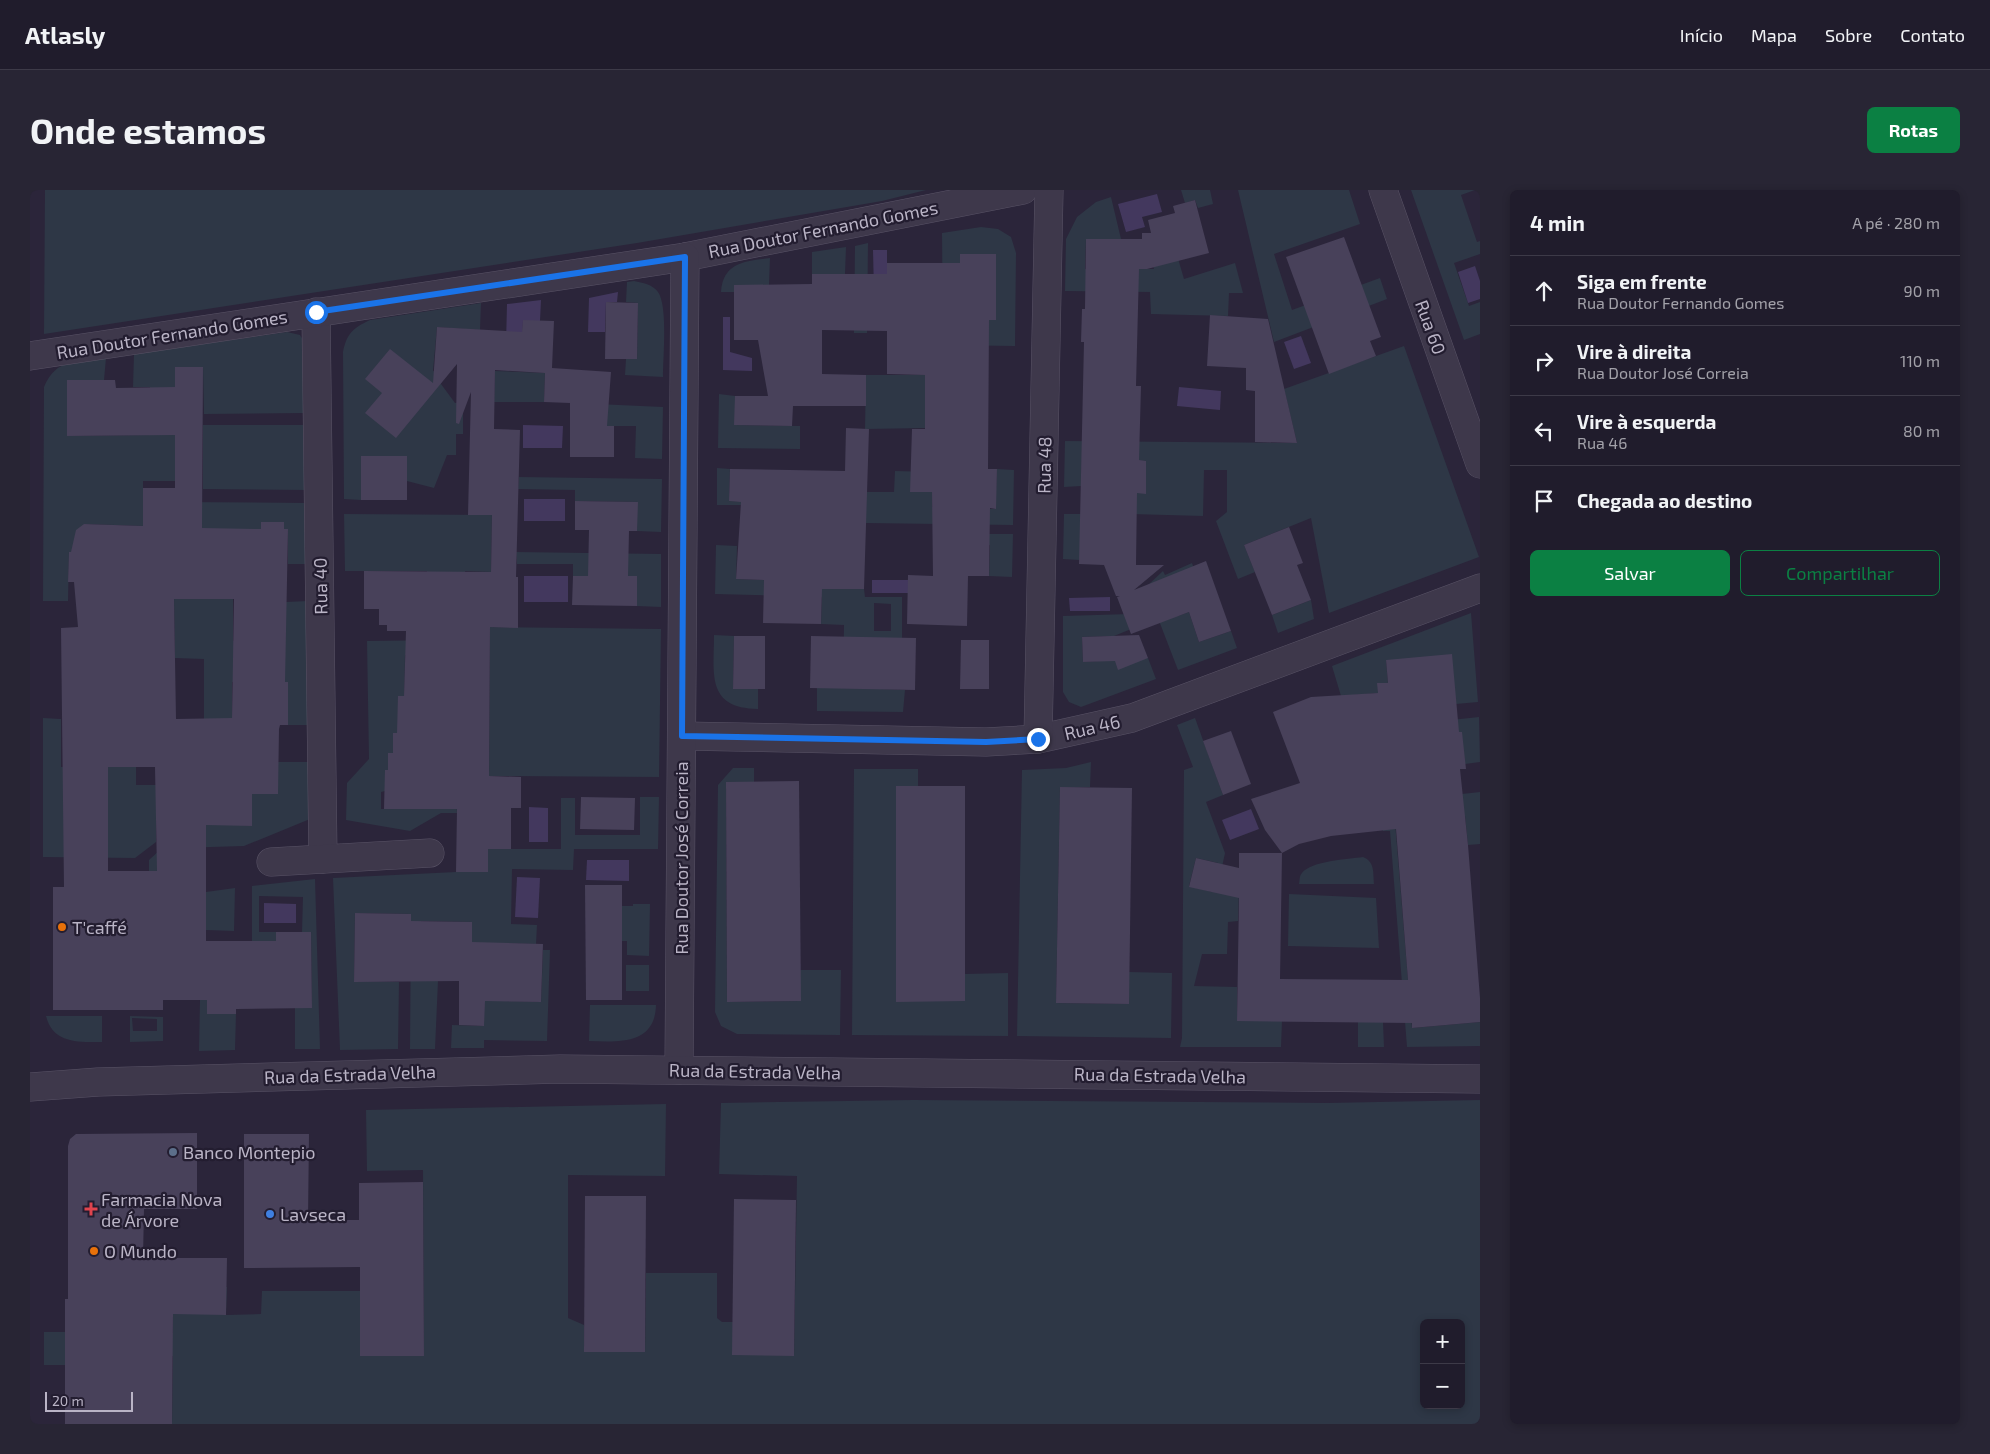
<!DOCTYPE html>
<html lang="pt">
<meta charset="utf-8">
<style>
:root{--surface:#201c2c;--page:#282534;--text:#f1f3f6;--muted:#a2a1a9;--line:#3d3a48;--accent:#0b8043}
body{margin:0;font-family:"Exo 2",sans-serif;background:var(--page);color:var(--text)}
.controls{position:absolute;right:15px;bottom:15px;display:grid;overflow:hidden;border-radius:8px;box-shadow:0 2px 8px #0003}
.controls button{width:45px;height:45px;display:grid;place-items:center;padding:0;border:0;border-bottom:1px solid var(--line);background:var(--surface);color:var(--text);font:25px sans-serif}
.scale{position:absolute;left:15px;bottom:12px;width:88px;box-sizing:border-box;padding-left:5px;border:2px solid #bab4c6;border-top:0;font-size:14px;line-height:18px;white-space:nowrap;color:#bab4c6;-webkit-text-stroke:4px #231d30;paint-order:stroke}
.stop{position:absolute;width:15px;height:15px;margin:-11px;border:4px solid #1a73e8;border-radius:50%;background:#fff}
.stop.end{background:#1a73e8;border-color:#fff;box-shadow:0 1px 5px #0008}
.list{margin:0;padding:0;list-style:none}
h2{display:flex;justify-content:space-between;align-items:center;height:65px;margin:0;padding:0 20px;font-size:21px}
h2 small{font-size:16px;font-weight:400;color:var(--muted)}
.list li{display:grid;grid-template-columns:32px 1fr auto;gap:15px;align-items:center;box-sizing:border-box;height:70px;padding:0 20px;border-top:1px solid var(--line)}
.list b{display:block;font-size:19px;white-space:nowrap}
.list p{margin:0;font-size:16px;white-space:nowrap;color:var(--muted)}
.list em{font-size:16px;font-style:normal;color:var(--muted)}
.actions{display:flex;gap:10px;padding:15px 20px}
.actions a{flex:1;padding:11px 0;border:1px solid var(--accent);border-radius:8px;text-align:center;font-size:18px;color:var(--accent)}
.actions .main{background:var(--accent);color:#fff}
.icon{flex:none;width:28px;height:28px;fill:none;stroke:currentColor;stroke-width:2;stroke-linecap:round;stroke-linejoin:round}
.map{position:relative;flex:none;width:1450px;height:1234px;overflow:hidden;border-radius:8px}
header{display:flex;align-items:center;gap:30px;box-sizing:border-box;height:70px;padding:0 25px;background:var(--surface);border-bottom:1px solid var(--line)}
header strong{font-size:24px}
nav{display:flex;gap:28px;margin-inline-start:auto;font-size:18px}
.intro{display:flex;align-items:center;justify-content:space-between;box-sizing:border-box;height:120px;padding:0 30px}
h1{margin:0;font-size:35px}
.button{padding:12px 22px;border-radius:8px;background:var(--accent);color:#fff;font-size:18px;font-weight:700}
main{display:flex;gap:30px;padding:0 30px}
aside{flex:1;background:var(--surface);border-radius:8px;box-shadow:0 2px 8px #0003}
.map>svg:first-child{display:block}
.green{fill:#2e3746;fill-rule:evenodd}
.water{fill:#43385e}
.building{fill:#48415a;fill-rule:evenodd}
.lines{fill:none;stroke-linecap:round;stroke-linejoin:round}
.minor-casing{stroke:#595366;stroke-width:29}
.minor{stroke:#3e384b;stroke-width:28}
.route{stroke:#1a73e8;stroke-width:6}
.food-dot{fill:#e8710a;stroke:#231d30;stroke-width:2}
.service-dot{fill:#5c6f8a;stroke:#231d30;stroke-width:2}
.health-dot{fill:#e0444e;stroke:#231d30;stroke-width:2}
.shop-dot{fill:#3f7fe0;stroke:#231d30;stroke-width:2}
.labels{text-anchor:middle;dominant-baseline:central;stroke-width:4.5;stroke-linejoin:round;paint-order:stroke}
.street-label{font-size:18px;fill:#bab4c6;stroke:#231d30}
.poi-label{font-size:18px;fill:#bab4c6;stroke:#231d30;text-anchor:start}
</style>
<header>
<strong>Atlasly</strong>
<nav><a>Início</a><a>Mapa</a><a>Sobre</a><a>Contato</a></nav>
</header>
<div class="intro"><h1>Onde estamos</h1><a class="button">Rotas</a></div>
<main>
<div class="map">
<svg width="1450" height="1234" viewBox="0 0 1450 1234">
<rect width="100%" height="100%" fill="#2b253a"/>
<!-- green -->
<g class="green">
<polygon points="15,0 896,0 852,11 607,53 14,144"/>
<polygon points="1151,0 1180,0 1183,14 1168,18 1165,10 1155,13"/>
<polygon points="1208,0 1319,0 1330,34 1244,64 1262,120 1350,88 1357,109 1244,152"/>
<polygon points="1381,0 1445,0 1431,5 1447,52 1450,51 1450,64 1424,73 1439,116 1450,112 1450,144 1434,150"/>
<polygon points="1081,7 1091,49 1056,49 1055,79 1124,79 1122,71 1147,65 1154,89 1205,73 1213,103 1199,103 1198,126 1121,124 1120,102 1035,101 1036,49 1047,27 1066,12"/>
<path d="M951,37L968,39L981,47L986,63L985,156L913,155L912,43ZM930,64H966V130Z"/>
<polygon points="838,53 837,143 824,143 825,56"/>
<polygon points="816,57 815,84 782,84 782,62"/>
<path d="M740,68L739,95H704V102H691C693,72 716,71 740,68Z"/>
<path d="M604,91C613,93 622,94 628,102C638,116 633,168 633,187L595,185L596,169H607L608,113L596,112L597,92Z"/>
<path d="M451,113L450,140L407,137L403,181L415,182L411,194L425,213L433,212V244H426V265H417L404,298L377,291L376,266H331V310L314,309L313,162C317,143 323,138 340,130Z"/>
<path d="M257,142L270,145L276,155V223L174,224L173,177H145V291H113V336L54,334L44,363H39L38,411H13L14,197C27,167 47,172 76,168L74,190H37V246L119,245L120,197H103L104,164Z"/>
<polygon points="1374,156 1449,367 1299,423 1281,328 1214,355 1225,382 1208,389 1186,331 1197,322 1197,280 1174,280 1173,326 1100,324 1101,303 1116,303 1116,271 1052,269 1051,296 1034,297 1035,251 1267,253 1254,199"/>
<polygon points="465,181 515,183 514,212 464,212"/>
<polygon points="836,185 898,185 895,207 895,238 835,239"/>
<polygon points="689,204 705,206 705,235 770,236 770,259 688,258"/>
<polygon points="567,214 633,217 632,269 605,268 606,236 566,236"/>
<polygon points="173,235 276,235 277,300 173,299"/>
<polygon points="687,278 700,279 699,311 729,312 728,315 687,315"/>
<polygon points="967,279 984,280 983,335 835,333 835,302 864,302 865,281 903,282 902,317 965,319"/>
<polygon points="489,287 632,289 631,342 607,341 607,312 545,311 545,300 488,299"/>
<polygon points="145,312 277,313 277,374 258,374 258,340 254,339 254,332 231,333 231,339 206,339 206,380"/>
<polygon points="314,324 462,325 461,382 435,381 435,415 396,414 397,381 315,381"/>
<polygon points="1034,324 1068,324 1049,370 1033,369"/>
<polygon points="922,344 983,344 982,387 959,386 960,355 922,355"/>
<path d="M686,355L707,356L706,389L765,391L806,370V399H834L835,407H872V448H852L851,499L875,500L873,522L787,521V498H813L814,435L791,434L792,407L685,404ZM844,413L861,414V441H844Z"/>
<polygon points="486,362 631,364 631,417 607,416 607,386 543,386 543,374 487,374"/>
<polygon points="1162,373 1169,394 1148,426 1159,422 1169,452 1201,441 1207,458 1148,480 1116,397 1133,381 1135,385"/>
<polygon points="144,409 203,409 203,451 255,451 256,412 278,411 279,535 258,535 258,492 202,492 202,534 174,534 174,469 145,468"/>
<polygon points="1281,410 1284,429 1248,443 1242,425"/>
<polygon points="1441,423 1448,512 1426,514 1356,470 1358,493 1348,493 1348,503 1311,506 1302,476"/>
<polygon points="1100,424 1106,437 1084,446 1052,447 1053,472 1118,468 1126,489 1051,517 1039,512 1033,502 1033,426"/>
<polygon points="460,437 631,439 629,587 459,586"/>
<path d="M684,445L704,446L703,499H728V519C676,518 684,484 684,445Z"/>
<polygon points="421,450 428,466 375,465 374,524 358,580 355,581 355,601 351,602 351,619 403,619 424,507 427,623 411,623 380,641 316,630 317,593 339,569 337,451"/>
<polygon points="1449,527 1450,572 1435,574 1431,542 1358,550 1337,539"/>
<polygon points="13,528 31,529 31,577 106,577 106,595 126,595 126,652 105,668 13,667"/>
<path d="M1165,528L1193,605L1176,612L1195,663L1187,700L1209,699L1208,731L1198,732L1197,764H1172L1164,796L1207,797V831H1252L1251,857H1150L1152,848L1154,580L1163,577L1147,535ZM1166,668L1188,673L1182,702L1159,696Z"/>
<polygon points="248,572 279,572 280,629 214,656 148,658 148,681 119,681 119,670 132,658 147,629 222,636 222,604 248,604"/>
<polygon points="1061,572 1060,597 1030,598 1026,813 1099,814 1099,782 1142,783 1141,848 987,846 992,580 1036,578"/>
<polygon points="703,578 724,578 724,592 696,592 697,812 770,811 770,780 811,780 810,845 707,844 691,836 685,822 688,595"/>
<polygon points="824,579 888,579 888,596 866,596 866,811 935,811 935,784 978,783 978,846 822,845"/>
<polygon points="1450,602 1450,654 1438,655 1435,626 1365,632 1382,838 1450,832 1450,856 1377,857 1360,641 1353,641 1350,613"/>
<polygon points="610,607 629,607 628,659 544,659 543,680 482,679 481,734 507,735 506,754 473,753 475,811 511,812 513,760 520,760 517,851 454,850 454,858 421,858 422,835 453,836 442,790 442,732 391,731 408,791 405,859 380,859 381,724 325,723 324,791 369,792 368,859 310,860 303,688 426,682 458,659 531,659 531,608 545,608 545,645 610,645"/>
<path d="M1333,667C1345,672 1343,682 1344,694H1269C1270,690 1269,686 1272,683C1281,671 1318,669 1333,667Z"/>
<polygon points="285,689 290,859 265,859 265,818 282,818 281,742 272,742 273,707 229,706 229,742 246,742 247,771 222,772 222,696"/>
<polygon points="205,698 204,741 176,740 176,702"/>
<polygon points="1259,704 1346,708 1349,758 1258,756"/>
<polygon points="603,714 620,714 619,766 597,765 597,751 574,751 575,716 603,716"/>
<rect x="596" y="775" width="23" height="26"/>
<polygon points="170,810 177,810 177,824 206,824 205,860 169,861"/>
<path d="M560,815H626C625,855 589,852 559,851Z"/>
<path d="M16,826H72V852C49,852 23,854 16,826Z"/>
<path d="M100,826L133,827V851L100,852ZM102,828L127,829V841H103Z"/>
<polygon points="1328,832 1353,832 1354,857 1328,857"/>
<path d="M883,910L1298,913L1450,910V1234H142L143,1166H117L126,1143H143V1097H197L196,1125L231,1124L232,1101H330V1166H394L393,980L337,981L336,920L636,914L635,986L538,985V1128L554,1135V1162H615L616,1083H687V1128L692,1132H703L764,1166L767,986L689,984L691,913ZM1394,1133H1431V1215H1394Z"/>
<rect x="14" y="1142" width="21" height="33"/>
</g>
<!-- water -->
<g class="water">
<polygon points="1127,4 1132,22 1112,27 1115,37 1096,42 1088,14"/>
<polygon points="843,60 857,60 857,102 844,102"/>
<polygon points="1445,76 1450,91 1450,109 1438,113 1428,82"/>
<polygon points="588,102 587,112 576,112 575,142 558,142 559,108"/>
<polygon points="511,110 510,131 493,131 492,155 476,154 477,114"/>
<polygon points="693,127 700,127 700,162 722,168 722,181 693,180"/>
<polygon points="1271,146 1281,173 1264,179 1254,152"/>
<polygon points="1149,197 1191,201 1190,220 1147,216"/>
<polygon points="493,235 533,236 532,258 493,258"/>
<rect x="494" y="309" width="41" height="22"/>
<rect x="494" y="386" width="44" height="26"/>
<rect x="842" y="390" width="37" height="13"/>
<polygon points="1080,407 1080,421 1040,421 1039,408"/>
<polygon points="499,617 518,618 518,652 499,652"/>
<polygon points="1221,619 1229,639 1200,650 1192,630"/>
<polygon points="557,670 599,670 599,691 556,690"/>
<polygon points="487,687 510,688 508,728 485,727"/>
<polygon points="234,713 266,714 266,733 234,733"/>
</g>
<!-- building -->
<g class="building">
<polygon points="1165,10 1179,63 1117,79 1109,79 1106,196 1111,196 1109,270 1116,271 1116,304 1107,303 1106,375 1134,375 1104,400 1176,371 1201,441 1169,452 1159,422 1101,444 1087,407 1090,406 1086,406 1074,375 1049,374 1054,152 1051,152 1052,119 1055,119 1056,49 1112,49 1112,43 1121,43 1118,30 1145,23 1143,16"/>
<polygon points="1314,47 1351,147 1340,151 1346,166 1299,184 1256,67"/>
<polygon points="930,64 966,64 966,130 959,130 958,279 967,279 966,319 960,318 959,386 938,386 937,436 877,434 878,385 903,386 902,302 880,302 882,239 895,239 895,185 857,184 857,141 792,140 792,184 836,185 836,216 763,216 762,236 704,235 705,206 738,206 728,150 704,150 704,95 782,94 782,84 857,84 857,73 930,73"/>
<polygon points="576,112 608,113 607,169 575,169"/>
<polygon points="1180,125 1238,129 1267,253 1225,252 1225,201 1216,200 1216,178 1177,176"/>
<polygon points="493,130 524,131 522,178 581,182 577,236 584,236 584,267 540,267 540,213 514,212 515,183 465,180 464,239 490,240 486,387 488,387 488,438 460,437 459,586 491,587 491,618 481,618 481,659 458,659 458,682 426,682 427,619 354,619 355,580 358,580 358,563 363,563 363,543 367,543 368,506 374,506 376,441 357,441 357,435 349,435 349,419 334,419 334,381 461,382 462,325 438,325 441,202 429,234 426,233 427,174 366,248 335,223 352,203 335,189 360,159 403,193 407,137 492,142"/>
<path d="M145,177H173L172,338L231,339V332H254V339H258L255,492H258V535H250L249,539L248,604H222V636L176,635V751H246V742H281L282,818L206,819V824H177V810H133V820H23V697H34L31,438L48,437L44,392H38L39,362H41L46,340L54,334L113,336V298H145V245L37,246V190H85L86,198L145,197ZM144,409H204L202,528L146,529ZM78,577H125L127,681H78Z"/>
<polygon points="816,238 839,239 834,399 792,399 791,434 733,433 734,390 706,389 711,312 699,311 700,279 815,281"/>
<rect x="331" y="266" width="46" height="44"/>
<polygon points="545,311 608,312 607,341 599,341 598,386 607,386 607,416 542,415 543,386 558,386 559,340 545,340"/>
<polygon points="1259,337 1273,373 1267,375 1281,410 1242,425 1214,355"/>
<polygon points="1109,445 1118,468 1088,480 1085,471 1053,472 1052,447"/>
<polygon points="704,446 735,446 735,499 703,499"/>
<polygon points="781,446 886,448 885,500 780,498"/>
<polygon points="931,450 959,450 959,499 930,499"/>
<path d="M1422,464L1429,542H1432L1436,579H1430L1438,655L1450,808V832L1382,838V833L1207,831L1209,708L1159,697L1166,668L1209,678V663H1252L1235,640L1221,609L1270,593L1243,522L1281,507L1348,503L1347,493H1358L1356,470ZM1366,639L1378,790L1250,789L1252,663L1269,654L1301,646Z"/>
<polygon points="1201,541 1221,594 1193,605 1173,551"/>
<polygon points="769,591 771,811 697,812 696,592"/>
<polygon points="866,596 935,596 935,811 866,812"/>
<polygon points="1030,597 1102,598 1099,814 1026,813"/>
<polygon points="551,607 605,608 604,640 550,639"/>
<polygon points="555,695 592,695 592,810 556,810"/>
<polygon points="325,723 381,724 381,731 442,732 442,752 513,754 511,812 455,811 454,836 429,835 429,791 324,792"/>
<polygon points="167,943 167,1019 114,1019 113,1068 197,1068 196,1125 143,1124 142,1234 35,1234 35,1109 38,1109 38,956 40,949 46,944"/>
<polygon points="214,944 279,944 278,1030 329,1030 329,993 393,992 394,1166 330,1166 330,1077 214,1078"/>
<polygon points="555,1006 616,1006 615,1162 554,1162"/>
<polygon points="704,1009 766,1010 764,1166 702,1165"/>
</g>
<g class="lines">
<!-- minor casing -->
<g class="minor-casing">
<g id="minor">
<polyline points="1353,0 1450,274"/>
<polyline points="286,122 293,669"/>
<polyline points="0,166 655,67 993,0"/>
<polyline points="652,546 956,552 1008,549 1102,528 1450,398"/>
<polyline points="1008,549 1019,0"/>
<polyline points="241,672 400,663"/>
<polyline points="649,880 655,67"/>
<polyline points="0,897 68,892 530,879 1450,889"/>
</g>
</g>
<!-- minor -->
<use href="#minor" class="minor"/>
</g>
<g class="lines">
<!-- route -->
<polyline class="route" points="286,122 655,67 652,546 956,552 1008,549"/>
</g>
<!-- markers -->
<g class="food-dot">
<circle cx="32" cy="737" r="5"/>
<circle cx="64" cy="1061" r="5"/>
</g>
<circle class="service-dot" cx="143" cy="962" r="5"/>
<path class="health-dot" d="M58.5 1011.5h5v5h5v5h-5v5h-5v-5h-5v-5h5z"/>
<circle class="shop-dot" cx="240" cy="1024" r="5"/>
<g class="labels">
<!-- street labels -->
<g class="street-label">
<text transform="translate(793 39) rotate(-11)">Rua Doutor Fernando Gomes</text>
<text transform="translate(1401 137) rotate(70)">Rua 60</text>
<text transform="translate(142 144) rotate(-9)">Rua Doutor Fernando Gomes</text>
<text transform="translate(1014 275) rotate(-89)">Rua 48</text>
<text transform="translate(290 396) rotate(-91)">Rua 40</text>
<text transform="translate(1062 537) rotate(-13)">Rua 46</text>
<text transform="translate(651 668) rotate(-90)">Rua Doutor José Correia</text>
<text transform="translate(725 881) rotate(1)">Rua da Estrada Velha</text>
<text transform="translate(320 884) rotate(-2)">Rua da Estrada Velha</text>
<text transform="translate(1130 885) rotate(1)">Rua da Estrada Velha</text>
</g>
<!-- poi labels -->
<g class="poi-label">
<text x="42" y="737">T'caffé</text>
<text x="153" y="962">Banco Montepio</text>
<text x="71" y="1009">Farmacia Nova<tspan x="71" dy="21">de Árvore</tspan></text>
<text x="250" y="1024">Lavseca</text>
<text x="74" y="1061">O Mundo</text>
</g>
</g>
</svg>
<div class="controls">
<button>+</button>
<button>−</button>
</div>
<div class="scale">20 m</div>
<div class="stop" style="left:286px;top:122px"></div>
<div class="stop end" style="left:1008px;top:549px"></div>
</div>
<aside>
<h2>4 min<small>A pé · 280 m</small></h2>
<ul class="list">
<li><svg class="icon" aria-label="ahead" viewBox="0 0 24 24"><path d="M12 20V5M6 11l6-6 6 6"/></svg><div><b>Siga em frente</b><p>Rua Doutor Fernando Gomes</p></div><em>90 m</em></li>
<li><svg class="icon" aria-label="right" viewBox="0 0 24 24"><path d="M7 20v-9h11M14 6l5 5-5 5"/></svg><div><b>Vire à direita</b><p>Rua Doutor José Correia</p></div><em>110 m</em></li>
<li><svg class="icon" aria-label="left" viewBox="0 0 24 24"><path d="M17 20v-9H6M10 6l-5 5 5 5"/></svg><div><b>Vire à esquerda</b><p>Rua 46</p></div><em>80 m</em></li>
<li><svg class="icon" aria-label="arrive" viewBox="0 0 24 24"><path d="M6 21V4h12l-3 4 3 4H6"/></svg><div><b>Chegada ao destino</b></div></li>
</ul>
<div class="actions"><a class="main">Salvar</a><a>Compartilhar</a></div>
</aside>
</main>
